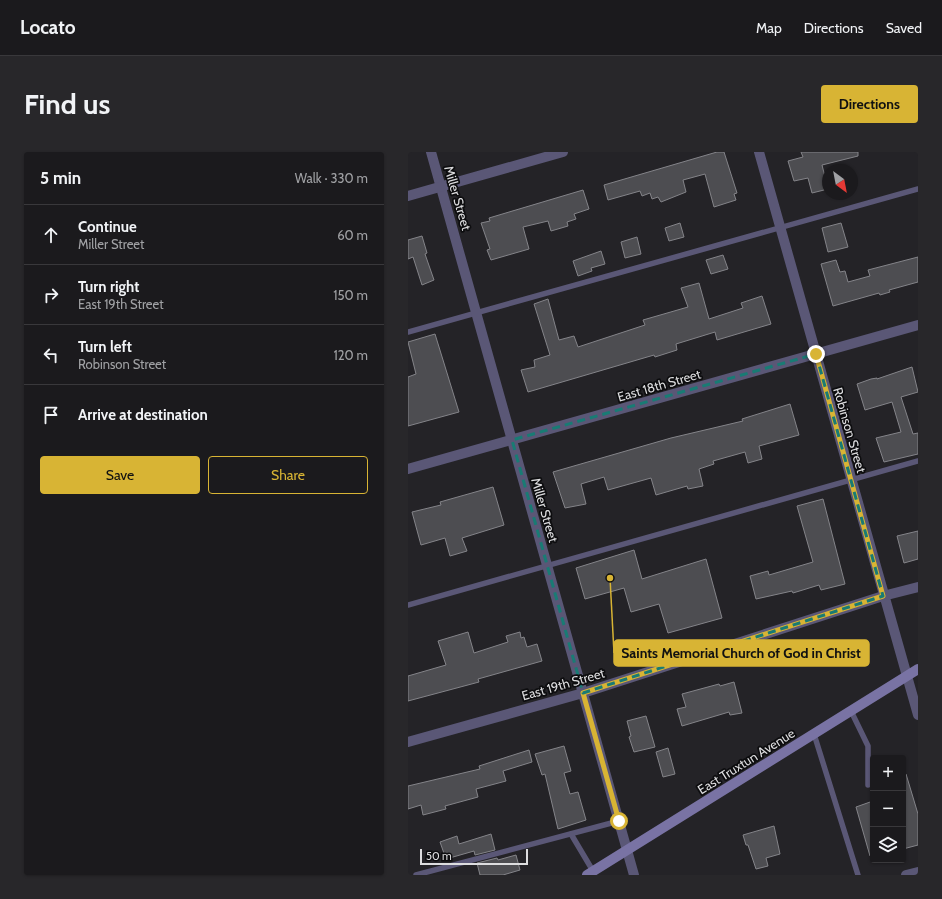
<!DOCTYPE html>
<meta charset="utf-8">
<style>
:root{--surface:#1b1a1d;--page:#28272a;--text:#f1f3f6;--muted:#a0a1a4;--line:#39383b;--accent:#d8b434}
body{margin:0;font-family:Cabin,sans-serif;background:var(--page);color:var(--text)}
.controls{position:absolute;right:12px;bottom:12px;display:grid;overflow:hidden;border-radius:4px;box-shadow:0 1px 3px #0004}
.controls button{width:36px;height:36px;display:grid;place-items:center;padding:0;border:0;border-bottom:1px solid var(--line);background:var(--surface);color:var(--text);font:20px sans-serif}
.compass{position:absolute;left:414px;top:12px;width:36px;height:36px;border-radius:50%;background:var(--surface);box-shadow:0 1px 3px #0004;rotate:148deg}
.scale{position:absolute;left:12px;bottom:10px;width:108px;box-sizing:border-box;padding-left:4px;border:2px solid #dddddf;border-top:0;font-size:11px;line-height:14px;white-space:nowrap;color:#dddddf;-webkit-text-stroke:3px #0d0d0f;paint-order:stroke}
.stop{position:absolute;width:12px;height:12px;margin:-9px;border:3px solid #d8b434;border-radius:50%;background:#fff}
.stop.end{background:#d8b434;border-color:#fff;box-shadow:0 1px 4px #0008}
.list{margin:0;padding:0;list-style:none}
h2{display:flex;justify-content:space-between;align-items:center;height:52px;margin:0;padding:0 16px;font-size:17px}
h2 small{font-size:13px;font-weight:400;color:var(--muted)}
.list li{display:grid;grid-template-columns:26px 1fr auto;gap:12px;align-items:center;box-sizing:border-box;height:60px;padding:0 16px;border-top:1px solid var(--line)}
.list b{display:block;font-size:15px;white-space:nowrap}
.list p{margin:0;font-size:13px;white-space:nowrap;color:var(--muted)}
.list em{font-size:13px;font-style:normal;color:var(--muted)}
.actions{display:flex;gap:8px;padding:12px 16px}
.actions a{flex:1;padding:9px 0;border:1px solid var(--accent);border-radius:4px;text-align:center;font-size:14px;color:var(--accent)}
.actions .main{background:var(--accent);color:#111}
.icon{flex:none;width:22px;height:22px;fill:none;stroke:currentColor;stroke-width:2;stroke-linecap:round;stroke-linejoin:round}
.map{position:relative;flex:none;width:510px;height:723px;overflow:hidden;border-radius:4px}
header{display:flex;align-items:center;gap:24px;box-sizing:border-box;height:56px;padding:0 20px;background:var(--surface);border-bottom:1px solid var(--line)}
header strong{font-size:19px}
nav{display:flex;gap:22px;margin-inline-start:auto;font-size:14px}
.intro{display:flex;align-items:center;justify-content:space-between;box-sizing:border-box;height:96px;padding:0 24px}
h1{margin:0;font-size:28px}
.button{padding:10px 18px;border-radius:4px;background:var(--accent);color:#111;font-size:14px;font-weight:700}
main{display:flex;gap:24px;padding:0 24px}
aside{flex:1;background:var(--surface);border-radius:4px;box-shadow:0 1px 3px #0004}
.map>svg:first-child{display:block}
.building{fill:#4d4d51;stroke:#848489}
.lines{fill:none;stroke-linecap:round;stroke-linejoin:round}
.lane{stroke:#5a5776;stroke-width:5.5}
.street{stroke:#5a5776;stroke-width:10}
.secondary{stroke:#7973a4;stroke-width:10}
.route{stroke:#d8b434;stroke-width:5}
.marked{fill:none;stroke:#197b74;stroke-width:3;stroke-dasharray:8 5;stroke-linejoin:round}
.labels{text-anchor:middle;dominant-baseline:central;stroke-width:3.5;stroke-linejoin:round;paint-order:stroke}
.street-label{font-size:13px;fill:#dddddf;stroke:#0d0d0f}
.leader{fill:none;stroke:#d8b434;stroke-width:1.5}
.callout-dot{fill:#d8b434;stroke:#0d0d0f;stroke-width:1.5}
.callout{fill:#d8b434;stroke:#d8b434;stroke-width:1.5}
.callout-label{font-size:14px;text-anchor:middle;font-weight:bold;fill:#111}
</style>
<header>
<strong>Locato</strong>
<nav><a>Map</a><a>Directions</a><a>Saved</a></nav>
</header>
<div class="intro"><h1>Find us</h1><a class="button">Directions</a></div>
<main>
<aside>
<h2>5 min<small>Walk · 330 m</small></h2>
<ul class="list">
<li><svg class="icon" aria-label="ahead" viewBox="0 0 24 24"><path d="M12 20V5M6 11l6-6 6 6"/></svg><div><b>Continue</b><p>Miller Street</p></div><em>60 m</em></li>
<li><svg class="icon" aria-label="right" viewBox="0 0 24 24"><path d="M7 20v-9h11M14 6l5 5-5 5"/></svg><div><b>Turn right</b><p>East 19th Street</p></div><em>150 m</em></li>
<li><svg class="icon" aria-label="left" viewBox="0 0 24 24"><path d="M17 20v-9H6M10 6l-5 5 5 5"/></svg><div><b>Turn left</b><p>Robinson Street</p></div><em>120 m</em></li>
<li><svg class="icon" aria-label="arrive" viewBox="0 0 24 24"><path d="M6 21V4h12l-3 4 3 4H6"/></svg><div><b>Arrive at destination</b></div></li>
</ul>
<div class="actions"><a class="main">Save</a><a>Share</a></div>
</aside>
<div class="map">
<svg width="510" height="723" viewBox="0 0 510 723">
<rect width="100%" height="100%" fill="#242327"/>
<!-- building -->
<g class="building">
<polygon points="309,0 316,0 329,41 326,42 328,48 306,55 297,22 275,28 278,40 253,50 250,45 244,47 242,41 234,44 232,39 200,48 196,33"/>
<polygon points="393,0 450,0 450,4 414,13 420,37 404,41 400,26 386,29 380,9 395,5"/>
<polygon points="175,38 181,57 166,62 168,67 159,70 160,74 143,79 140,69 115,75 121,97 83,108 79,98 82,97 73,71 82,69 81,66"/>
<polygon points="272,71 276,85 261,89 257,76"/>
<polygon points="433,71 440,95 420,100 414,76"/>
<polygon points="14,84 19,101 17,102 26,128 14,133 5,105 0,107 0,88"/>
<polygon points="229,85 233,102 217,106 213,90"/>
<polygon points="193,99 197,112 183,116 184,119 170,124 165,109"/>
<polygon points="315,103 320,117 303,122 298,108"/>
<polygon points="510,105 510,130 481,138 482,140 472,143 471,141 425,154 413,112 428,108 432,120 437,119 440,130 462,124 460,118"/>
<polygon points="291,131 301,167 335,156 333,151 354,144 363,172 309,188 307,180 268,192 269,198 247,205 246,203 120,240 113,218 127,215 126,208 142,203 126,152 140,147 151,188 166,184 170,195 237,173 235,168 280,155 273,136"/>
<polygon points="27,182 51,260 0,274 0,225 8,222 0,190"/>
<polygon points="504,215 510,240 493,245 505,282 510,281 510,302 476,310 468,286 493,280 484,250 457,258 449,232 463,227 469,226 469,227"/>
<polygon points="382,252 391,283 351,294 354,307 340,311 337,300 305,309 306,312 291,317 295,334 280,337 279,334 248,343 243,326 200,338 196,325 173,332 178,352 157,356 145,320 263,286 335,269 334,267"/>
<polygon points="85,335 96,373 54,386 59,399 42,404 37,386 13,393 4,360 33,353 32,350"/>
<polygon points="415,347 437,432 413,438 411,433 385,441 384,439 348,447 342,424 360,419 361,423 405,410 389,354"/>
<polygon points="510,379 510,407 496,411 489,384"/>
<polygon points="226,398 234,427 298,407 314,466 260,481 251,452 223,460 216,436 177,447 168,416"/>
<polygon points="60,480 66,501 100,490 98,484 112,480 113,486 116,485 119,495 129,492 134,509 70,527 71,530 0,549 0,524 38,513 30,489"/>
<polygon points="326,530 334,561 322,563 321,560 274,574 269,557 278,555 274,542 311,532 312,534"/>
<polygon points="238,564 247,595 226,600 221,585 223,584 219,569"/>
<polygon points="156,594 163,619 156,621 162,642 170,640 178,668 150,677 137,622 134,623 127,602"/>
<polygon points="260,596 267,622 255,625 248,600"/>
<polygon points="121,598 124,610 95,619 98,629 68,637 70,645 37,654 38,657 15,663 13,653 0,657 0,634 72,617 71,614"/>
<polygon points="495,622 498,622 510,662 510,693 495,697"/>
<polygon points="465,649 465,703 462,704 448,655"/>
<polygon points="366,674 372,702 358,706 360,714 348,717 340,693 338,693 335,683"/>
<polygon points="83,682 87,698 67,703 66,699 38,707 32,690 49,684 51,692"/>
<polygon points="108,703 112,718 95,723 72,723 69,711 89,706 90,708"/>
</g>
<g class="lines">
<!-- lane -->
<g class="lane">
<polyline points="0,180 510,37"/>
<polyline points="0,453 510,309"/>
<polyline points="443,559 460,594 460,633"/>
<polyline points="406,582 450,723"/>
<polyline points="163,682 185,719"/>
<polyline points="8,723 211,669"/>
</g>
<!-- street -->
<g class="street">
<polyline points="23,0 226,723"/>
<polyline points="351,0 510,563"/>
<polyline points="0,44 155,0"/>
<polyline points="0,317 510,173"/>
<polyline points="0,590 175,541 475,444 510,435"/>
<polyline points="498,723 510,720"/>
</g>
<!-- secondary -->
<polyline class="secondary" points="179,723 510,517"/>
</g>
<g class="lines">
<!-- route -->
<polyline class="route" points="211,669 175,541 475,444 408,202"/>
</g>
<!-- marked area -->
<path class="marked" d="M408,202L475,444L175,541L104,288Z"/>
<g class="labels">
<!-- street labels -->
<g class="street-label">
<text transform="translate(50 46) rotate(74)">Miller Street</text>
<text transform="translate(251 233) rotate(-16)">East 18th Street</text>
<text transform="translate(442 278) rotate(74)">Robinson Street</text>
<text transform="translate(137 358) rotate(74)">Miller Street</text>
<text transform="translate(155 532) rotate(-16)">East 19th Street</text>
<text transform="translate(338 609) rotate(-32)">East Truxtun Avenue</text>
</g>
</g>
<!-- callouts -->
<path class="leader" d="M202 426L206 501"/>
<circle class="callout-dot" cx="202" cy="426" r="4"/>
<rect class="callout" x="206" y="488" width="255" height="26" rx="4"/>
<g class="callout-label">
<text x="333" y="506">Saints Memorial Church of God in Christ</text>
</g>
</svg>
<div class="controls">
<button>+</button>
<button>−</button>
<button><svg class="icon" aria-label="layers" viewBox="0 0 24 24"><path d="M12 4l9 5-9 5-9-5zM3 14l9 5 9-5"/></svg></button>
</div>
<svg class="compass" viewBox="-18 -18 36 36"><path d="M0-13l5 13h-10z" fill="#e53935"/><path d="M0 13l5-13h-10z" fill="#a0a1a4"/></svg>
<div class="scale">50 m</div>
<div class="stop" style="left:211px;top:669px"></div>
<div class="stop end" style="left:408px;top:202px"></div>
</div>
</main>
